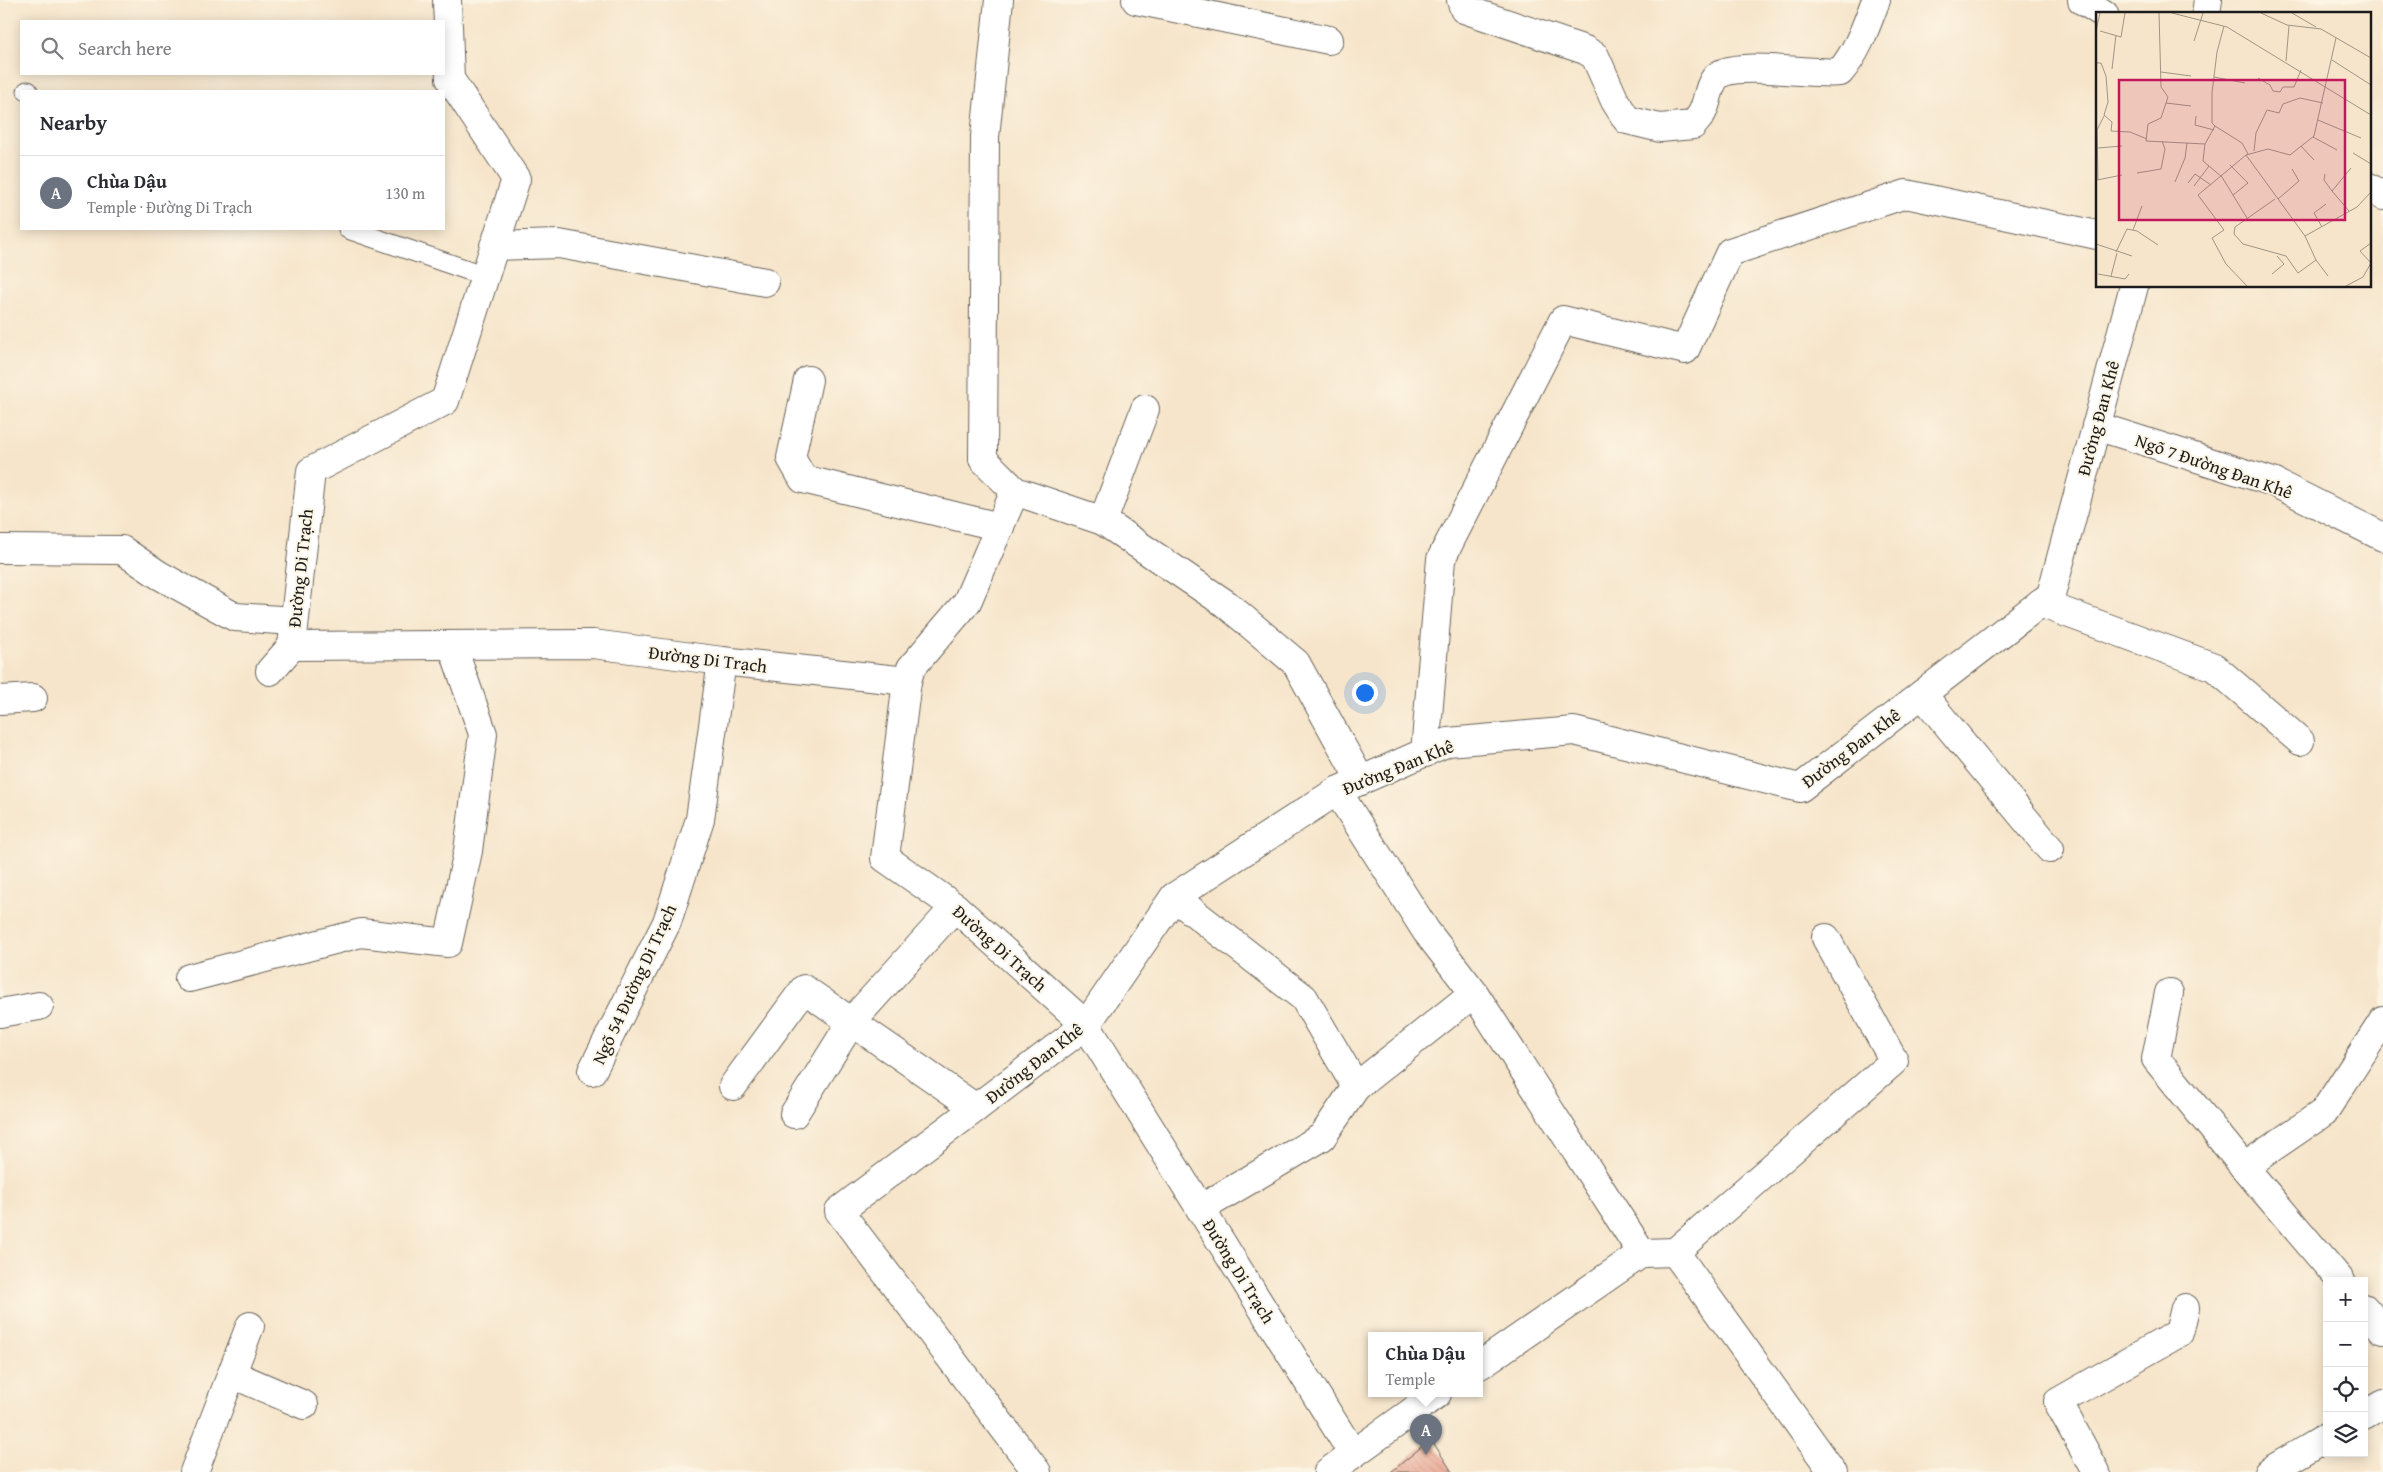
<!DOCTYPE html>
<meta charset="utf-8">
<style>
:root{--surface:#fff;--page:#f7f7f7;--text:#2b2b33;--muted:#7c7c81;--line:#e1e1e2;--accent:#ea580c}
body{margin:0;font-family:"Gentium Book Plus",serif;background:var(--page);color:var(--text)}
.controls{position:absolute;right:15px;bottom:15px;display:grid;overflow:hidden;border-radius:0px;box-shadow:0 2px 12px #0003}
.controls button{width:45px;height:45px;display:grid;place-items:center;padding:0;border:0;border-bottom:1px solid var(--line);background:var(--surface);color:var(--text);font:25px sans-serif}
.you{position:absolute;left:1364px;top:692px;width:18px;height:18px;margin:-12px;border:4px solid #fff;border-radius:50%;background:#1a73e8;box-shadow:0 0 0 8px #1a73e833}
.badge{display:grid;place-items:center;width:32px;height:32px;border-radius:50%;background:var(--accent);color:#fff;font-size:16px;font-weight:700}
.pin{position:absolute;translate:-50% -41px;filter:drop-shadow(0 1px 2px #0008)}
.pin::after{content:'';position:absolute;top:26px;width:18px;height:15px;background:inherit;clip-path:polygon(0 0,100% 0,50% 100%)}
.popup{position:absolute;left:1368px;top:1332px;width:115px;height:65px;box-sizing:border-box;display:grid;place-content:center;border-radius:0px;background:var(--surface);filter:drop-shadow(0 1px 4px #0005);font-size:16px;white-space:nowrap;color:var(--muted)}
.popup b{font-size:19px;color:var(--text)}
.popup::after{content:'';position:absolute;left:50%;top:100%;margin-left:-10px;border:10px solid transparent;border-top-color:var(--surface)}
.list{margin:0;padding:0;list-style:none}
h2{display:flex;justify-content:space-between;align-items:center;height:65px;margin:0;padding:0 20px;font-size:21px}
h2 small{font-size:16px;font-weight:400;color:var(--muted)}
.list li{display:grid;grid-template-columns:32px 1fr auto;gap:15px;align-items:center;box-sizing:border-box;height:75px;padding:0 20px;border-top:1px solid var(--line)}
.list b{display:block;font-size:19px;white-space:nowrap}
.list p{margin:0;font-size:16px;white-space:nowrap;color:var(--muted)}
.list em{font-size:16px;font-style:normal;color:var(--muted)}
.icon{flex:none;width:28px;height:28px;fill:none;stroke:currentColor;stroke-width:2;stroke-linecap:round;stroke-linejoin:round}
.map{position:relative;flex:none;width:2383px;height:1472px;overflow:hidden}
.search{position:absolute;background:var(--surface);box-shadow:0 2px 12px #0003;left:20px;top:20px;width:425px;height:55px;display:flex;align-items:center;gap:12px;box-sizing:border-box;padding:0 18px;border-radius:0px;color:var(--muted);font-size:19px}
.panel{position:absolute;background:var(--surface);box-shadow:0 2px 12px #0003;left:20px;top:90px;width:425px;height:140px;border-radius:0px}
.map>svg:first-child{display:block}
.building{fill:url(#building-back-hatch)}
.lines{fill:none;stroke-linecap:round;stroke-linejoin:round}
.service-casing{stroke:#686259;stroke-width:21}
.minor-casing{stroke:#686259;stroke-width:30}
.service{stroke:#fff;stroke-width:19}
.minor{stroke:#fff;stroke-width:28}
.labels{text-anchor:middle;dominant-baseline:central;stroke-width:4;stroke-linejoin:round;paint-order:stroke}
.street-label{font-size:18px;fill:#1c1c1c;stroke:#fcf5e5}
.inset-road{fill:none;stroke:#9f9585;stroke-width:1}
.view{fill:#c2185b;fill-opacity:0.15;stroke:#c2185b;stroke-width:2.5}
.inset-edge{fill:none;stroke:#1c1c1c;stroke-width:2.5}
</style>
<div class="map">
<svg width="2383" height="1472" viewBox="0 0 2383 1472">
<defs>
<pattern id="building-back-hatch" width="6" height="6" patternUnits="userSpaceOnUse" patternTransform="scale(1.25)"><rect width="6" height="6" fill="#e89b88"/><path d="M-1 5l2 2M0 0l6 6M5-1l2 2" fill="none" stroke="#c68575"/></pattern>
</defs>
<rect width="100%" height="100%" fill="#fcf5e5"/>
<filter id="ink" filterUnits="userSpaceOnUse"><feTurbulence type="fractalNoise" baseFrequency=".02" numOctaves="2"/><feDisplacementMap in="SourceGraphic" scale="10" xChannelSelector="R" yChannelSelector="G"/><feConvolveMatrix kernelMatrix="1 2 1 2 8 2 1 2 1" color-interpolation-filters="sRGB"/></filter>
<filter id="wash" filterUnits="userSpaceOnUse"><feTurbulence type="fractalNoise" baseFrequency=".0096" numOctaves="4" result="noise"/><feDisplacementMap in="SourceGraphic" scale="20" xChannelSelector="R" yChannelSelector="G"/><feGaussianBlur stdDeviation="1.12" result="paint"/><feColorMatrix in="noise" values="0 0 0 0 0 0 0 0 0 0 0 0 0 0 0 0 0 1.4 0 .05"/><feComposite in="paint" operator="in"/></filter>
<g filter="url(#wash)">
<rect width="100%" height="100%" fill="#f6e5cb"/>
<g id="blocks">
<!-- building -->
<polygon class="building" points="1431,1439 1452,1472 1391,1472"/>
</g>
</g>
<g filter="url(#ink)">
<use href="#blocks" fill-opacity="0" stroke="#686259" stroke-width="1"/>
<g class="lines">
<!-- service casing -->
<g class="service-casing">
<g id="service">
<polyline points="27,91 28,91"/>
<polyline points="348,229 485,276"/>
</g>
</g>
<!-- minor casing -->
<g class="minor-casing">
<g id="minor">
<polyline points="999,0 985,137 983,459 1015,491"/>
<polyline points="1136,0 1329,40"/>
<path d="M1461,0L1464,9L1585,50L1595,56L1615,101L1627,120L1660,128L1693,125C1696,121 1700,117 1702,113C1708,102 1708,86 1716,77C1733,59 1814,76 1840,72C1858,51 1866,26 1876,0"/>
<polyline points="2082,0 2104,14"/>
<polyline points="2206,14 2208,0"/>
<polyline points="2369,187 2383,196"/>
<polyline points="494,246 559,244 765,282"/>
<polyline points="808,380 791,458 803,479 1000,527"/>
<polyline points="2096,426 2273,482 2383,537"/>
<polyline points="1103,521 1145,409"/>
<polyline points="0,549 122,550 159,575 235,617 294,621"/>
<polyline points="2040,603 2214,667 2300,741"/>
<polyline points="292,646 311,471 445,401 516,179 450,79 447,0"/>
<polyline points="292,646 593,644 722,661 907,681"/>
<polyline points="270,671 292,646"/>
<polyline points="1922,694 2050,849"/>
<polyline points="0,700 33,698"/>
<polyline points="1425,753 1441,559 1563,320 1685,350 1730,252 1906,194 2097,235"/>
<polyline points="1337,791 1426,931 1474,993 1642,1253 1675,1252 1833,1472"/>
<polyline points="1174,897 1304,998 1356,1087 1322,1137 1200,1209"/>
<polyline points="189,978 361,933 448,943 468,851 483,734 452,645"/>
<polyline points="2169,993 2156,1059 2244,1167"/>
<polyline points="0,1013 39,1006"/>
<polyline points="592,1071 667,922 700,819 722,661"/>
<polyline points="733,1086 804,989 976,1108"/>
<polyline points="1356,1087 1474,993"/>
<polyline points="794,1114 852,1021 955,907"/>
<polyline points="1675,1252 1894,1061 1826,938"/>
<polyline points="2341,1281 2244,1167 2324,1112 2383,1021"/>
<polyline points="2364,1308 2383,1330"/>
<polyline points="1480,1365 1642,1253"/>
<polyline points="232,1374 304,1405"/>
<polyline points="2364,1415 2383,1404"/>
<polyline points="1353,1454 1086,1025 955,907 885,858 907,681 911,668 967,602 1015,491 1103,521 1226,604 1296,663 1361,781"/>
<polyline points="194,1472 250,1326"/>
<polyline points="1037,1472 839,1211 1086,1025 1174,897 1337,791 1448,742 1574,731 1800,788 2051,595 2134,286"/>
<polyline points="1328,1472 1437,1394"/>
<polyline points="2096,1472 2058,1402 2179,1333 2185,1308"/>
<polyline points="2268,1472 2327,1437"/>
</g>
</g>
<!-- service -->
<use href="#service" class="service"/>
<!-- minor -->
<use href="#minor" class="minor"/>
</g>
</g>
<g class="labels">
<!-- street labels -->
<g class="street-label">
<text transform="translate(2098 418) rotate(-75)">Đường Đan Khê</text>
<text transform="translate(2214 466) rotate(19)">Ngõ 7 Đường Đan Khê</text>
<text transform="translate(300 568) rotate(-84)">Đường Di Trạch</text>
<text transform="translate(708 659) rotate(7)">Đường Di Trạch</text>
<text transform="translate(1851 748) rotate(-37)">Đường Đan Khê</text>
<text transform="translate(1398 767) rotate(-22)">Đường Đan Khê</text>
<text transform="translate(1000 948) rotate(42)">Đường Di Trạch</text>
<text transform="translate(634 984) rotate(-65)">Ngõ 54 Đường Di Trạch</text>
<text transform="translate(1034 1063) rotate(-38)">Đường Đan Khê</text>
<text transform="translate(1239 1271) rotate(58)">Đường Di Trạch</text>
</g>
</g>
<!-- overview -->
<g transform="translate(2096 12)">
<rect width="275" height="275" fill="#f6e5cb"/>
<path class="inset-road" d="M76,1L131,15L275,103M165,1L191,13L225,17L275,46M196,1L220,15M0,19L4,1M4,19L25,25L29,1M98,29L107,1M236,48L275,73M190,49L193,14M0,51H5L10,64L12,90L8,103L16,110L15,119L34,120L51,127M16,57L20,23M65,60L95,64M118,65L149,71M162,66L174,73L177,79L184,80L187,75H198L205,58M70,91L95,94M100,104L99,113L118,118M222,108L265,126M119,114L116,111V81L121,40L128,14M217,125L241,138M50,129L52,112L65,106L72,85L65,75L63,1M50,129L109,132M205,134L218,148M2,136L26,134M158,139L160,121L171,98L183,101L187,92L204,86L227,91M257,141L275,152M150,143L209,224L220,248L232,264M134,153L152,171L137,183M41,161L65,157L69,137L66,129M229,162L228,168L236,179M2,167L1,118L8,104M1,168L26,163M79,170L89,146L91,131M92,171L99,162L115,173M98,174L113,154M179,187L139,215L138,222L147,232L190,244L202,261M182,187L203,169L196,157M253,199L236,179L255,156M151,206L126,165L107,149L109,132L119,114L146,131L152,142M226,215L218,201L230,192M37,218L46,194M209,224L261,195L275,180M0,232L36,244M20,240L31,217L41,219L62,233M275,251L264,239L275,231M202,261L220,248M2,262L29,267L33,262M176,262L188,252L181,244M15,264L21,241M151,274L130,252L116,226L128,218L102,183L150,143L172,137L194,143L218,124L240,26M250,274L267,265L275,251"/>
<path class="view" d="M23,68H249V208H23Z"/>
<rect width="275" height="275" class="inset-edge"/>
</g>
</svg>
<div class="controls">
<button>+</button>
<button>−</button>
<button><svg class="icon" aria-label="locate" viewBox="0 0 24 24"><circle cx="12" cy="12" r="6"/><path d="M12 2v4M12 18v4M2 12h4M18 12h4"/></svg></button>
<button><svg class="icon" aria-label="layers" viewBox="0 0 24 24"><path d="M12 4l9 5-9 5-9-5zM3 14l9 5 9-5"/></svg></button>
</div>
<div class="you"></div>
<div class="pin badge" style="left:1426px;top:1455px;background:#6b7280">A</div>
<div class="popup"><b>Chùa Dậu</b>Temple</div>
<div class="search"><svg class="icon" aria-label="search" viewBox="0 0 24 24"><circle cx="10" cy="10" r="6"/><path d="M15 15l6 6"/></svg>Search here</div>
<section class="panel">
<h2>Nearby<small></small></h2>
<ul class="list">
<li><span class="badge" style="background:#6b7280">A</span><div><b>Chùa Dậu</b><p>Temple · Đường Di Trạch</p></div><em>130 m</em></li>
</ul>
</section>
</div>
